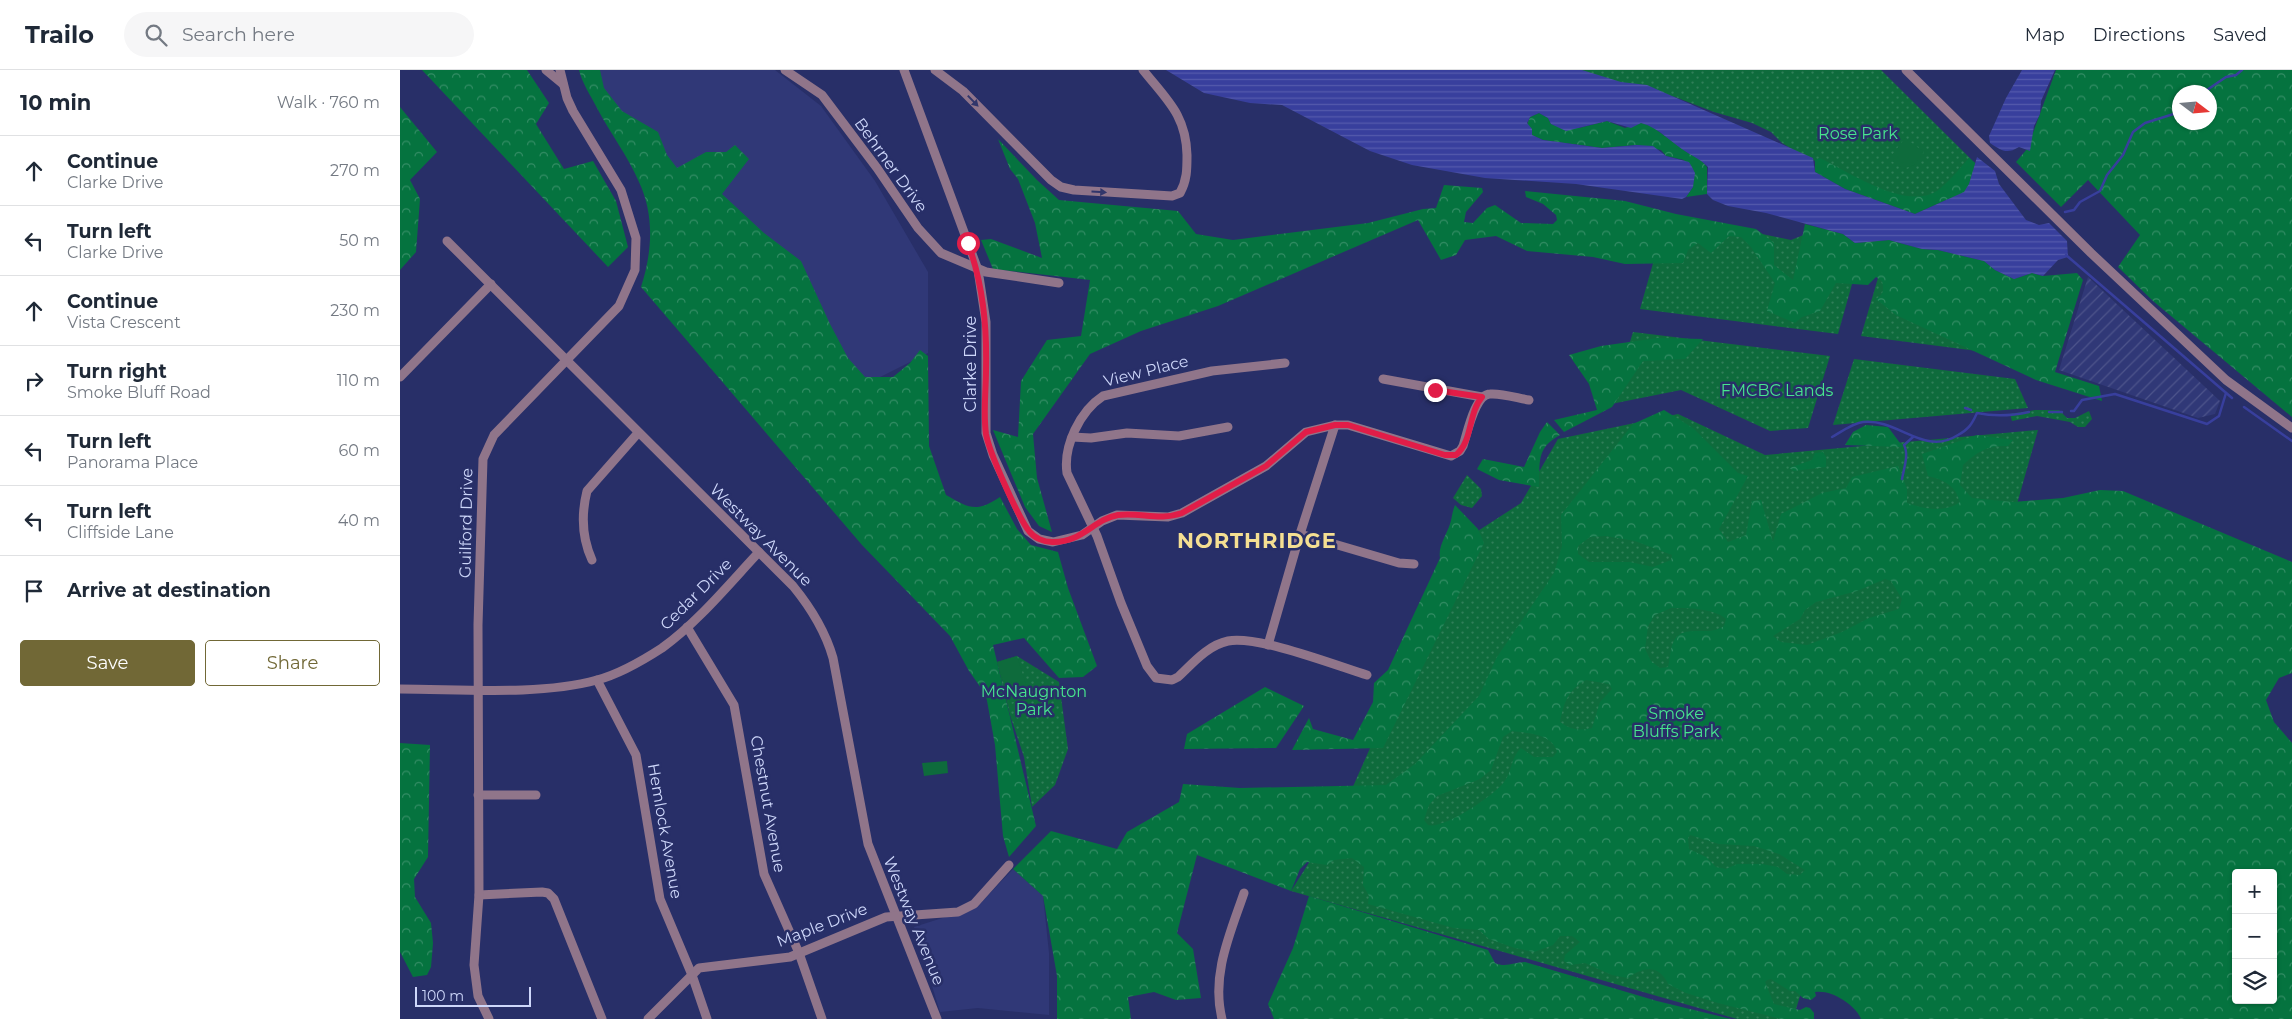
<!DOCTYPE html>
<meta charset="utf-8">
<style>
:root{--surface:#fff;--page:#f6f6f7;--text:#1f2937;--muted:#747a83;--line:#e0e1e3;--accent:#716836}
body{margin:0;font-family:Montserrat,sans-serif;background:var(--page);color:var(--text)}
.controls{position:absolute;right:15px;bottom:15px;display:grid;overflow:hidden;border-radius:5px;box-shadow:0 1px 4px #0004}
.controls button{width:45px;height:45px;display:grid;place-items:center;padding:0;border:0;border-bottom:1px solid var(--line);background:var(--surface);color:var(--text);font:25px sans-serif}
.compass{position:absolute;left:1772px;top:15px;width:45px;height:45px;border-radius:50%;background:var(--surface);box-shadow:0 1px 4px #0004;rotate:106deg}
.scale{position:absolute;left:15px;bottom:12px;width:116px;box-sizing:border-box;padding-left:5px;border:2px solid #ced7fa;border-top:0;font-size:14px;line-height:18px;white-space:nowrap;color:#ced7fa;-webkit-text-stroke:4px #282f68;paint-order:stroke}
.stop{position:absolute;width:15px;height:15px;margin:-11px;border:4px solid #e11d48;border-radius:50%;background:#fff}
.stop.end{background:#e11d48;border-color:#fff;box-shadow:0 1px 5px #0008}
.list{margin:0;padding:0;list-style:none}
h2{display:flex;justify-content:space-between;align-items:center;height:65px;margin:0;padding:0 20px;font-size:21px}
h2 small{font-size:16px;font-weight:400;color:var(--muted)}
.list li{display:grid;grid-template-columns:32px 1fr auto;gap:15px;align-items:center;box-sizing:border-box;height:70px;padding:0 20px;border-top:1px solid var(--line)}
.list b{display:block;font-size:19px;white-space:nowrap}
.list p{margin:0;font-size:16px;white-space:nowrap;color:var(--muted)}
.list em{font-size:16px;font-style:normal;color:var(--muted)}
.actions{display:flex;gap:10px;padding:15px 20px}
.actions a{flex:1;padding:11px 0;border:1px solid var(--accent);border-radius:5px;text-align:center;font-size:18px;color:var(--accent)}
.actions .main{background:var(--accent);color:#fff}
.icon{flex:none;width:28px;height:28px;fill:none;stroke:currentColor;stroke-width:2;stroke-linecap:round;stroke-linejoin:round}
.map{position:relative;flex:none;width:1892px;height:949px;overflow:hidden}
header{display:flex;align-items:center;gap:30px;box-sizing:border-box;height:70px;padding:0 25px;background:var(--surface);border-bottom:1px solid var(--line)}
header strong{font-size:24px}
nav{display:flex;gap:28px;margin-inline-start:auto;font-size:18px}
.search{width:350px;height:45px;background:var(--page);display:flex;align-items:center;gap:12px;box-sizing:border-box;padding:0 18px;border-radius:28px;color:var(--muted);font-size:19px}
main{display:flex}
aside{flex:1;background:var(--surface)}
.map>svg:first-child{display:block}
.built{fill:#303877}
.industrial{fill:url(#industrial-furrows)}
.grass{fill:url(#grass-dots)}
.forest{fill:url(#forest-crowns);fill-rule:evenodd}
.garden{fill:#0e6b3c}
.water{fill:url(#water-rules)}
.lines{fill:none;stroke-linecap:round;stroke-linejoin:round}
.stream{stroke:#383f9d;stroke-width:2.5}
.minor{stroke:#90758a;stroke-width:9}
.oneway{fill:#32366b}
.route{stroke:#e11d48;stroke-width:6}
.labels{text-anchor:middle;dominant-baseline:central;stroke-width:5;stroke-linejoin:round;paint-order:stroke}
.park-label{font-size:16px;fill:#47e58d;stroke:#282f68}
.street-label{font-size:16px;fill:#ced7fa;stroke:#282f68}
.district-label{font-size:21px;font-weight:bold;letter-spacing:1px;fill:#f5df92;stroke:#282f68}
</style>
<header>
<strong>Trailo</strong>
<div class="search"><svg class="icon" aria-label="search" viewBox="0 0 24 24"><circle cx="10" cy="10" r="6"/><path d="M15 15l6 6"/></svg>Search here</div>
<nav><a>Map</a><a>Directions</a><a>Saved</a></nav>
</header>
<main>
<aside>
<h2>10 min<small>Walk · 760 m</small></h2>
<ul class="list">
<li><svg class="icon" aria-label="ahead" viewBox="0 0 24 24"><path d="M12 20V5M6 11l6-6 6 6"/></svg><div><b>Continue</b><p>Clarke Drive</p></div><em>270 m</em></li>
<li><svg class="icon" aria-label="left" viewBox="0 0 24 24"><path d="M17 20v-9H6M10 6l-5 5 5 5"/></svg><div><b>Turn left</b><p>Clarke Drive</p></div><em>50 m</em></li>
<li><svg class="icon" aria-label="ahead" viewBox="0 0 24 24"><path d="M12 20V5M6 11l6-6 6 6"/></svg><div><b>Continue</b><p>Vista Crescent</p></div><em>230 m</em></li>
<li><svg class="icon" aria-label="right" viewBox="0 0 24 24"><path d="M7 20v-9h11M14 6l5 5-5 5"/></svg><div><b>Turn right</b><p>Smoke Bluff Road</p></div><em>110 m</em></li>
<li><svg class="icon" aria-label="left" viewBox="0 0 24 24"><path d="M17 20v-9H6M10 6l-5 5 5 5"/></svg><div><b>Turn left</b><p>Panorama Place</p></div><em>60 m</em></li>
<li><svg class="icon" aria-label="left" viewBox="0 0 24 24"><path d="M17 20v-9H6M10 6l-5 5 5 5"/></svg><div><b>Turn left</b><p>Cliffside Lane</p></div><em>40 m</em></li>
<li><svg class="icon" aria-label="arrive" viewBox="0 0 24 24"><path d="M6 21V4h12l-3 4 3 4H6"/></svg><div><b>Arrive at destination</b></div></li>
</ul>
<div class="actions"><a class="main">Save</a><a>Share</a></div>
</aside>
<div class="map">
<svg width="1892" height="949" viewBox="0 0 1892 949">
<defs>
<pattern id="industrial-furrows" width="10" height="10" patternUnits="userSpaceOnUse" patternTransform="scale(1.25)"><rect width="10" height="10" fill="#303877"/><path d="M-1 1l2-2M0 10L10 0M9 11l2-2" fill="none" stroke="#4d548b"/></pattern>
<pattern id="grass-dots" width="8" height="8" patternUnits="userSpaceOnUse" patternTransform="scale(1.25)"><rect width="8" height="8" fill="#0e6b3c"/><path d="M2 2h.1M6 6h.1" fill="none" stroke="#307f59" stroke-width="1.8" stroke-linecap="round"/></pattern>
<pattern id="forest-crowns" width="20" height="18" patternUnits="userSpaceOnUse" patternTransform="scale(1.25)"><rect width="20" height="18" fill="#05733f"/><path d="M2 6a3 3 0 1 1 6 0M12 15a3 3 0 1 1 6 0" fill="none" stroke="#348d65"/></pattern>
<pattern id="water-rules" width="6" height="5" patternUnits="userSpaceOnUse" patternTransform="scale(1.25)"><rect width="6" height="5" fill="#383f9d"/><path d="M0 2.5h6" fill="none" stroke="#545aac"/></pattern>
</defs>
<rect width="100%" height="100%" fill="#282f68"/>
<!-- built -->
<g class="built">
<polygon points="192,0 375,0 421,36 475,111 528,202 528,283 464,315 225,63"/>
<polygon points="613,799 643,826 649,883 649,945 578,938 540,942 514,857 577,837"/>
</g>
<!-- industrial -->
<polygon class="industrial" points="1688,207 1820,331 1815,344 1798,348 1659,300"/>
<!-- grass -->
<g class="grass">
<polygon points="1156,0 1481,0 1579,97 1564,126 1504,137 1392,79 1382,73 1371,62 1352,53 1314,42 1275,27"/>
<polygon points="1267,144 1391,170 1411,162 1461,182 1438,264 1240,239"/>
<polygon points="1485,184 1585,282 1461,266"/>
<polygon points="1233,262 1430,286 1408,358 1370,361 1281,320 1211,334"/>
<polygon points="1454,289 1615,309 1628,338 1433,355"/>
<polygon points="1635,340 1659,340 1667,348 1675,348 1689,341 1692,349 1685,357 1678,357 1670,352 1637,346 1612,351 1610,344"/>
<polygon points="1278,344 1365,385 1638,360 1479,920 1408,900 1393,949 1337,949 891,821 943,739 1038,525 1067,468 1121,433 1158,369"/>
<polygon points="1067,405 1081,419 1082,426 1072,438 1061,435 1053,428"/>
<polygon points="617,586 659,612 668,679 655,715 632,737 624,687 610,645 597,592"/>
</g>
<!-- forest -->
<g class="forest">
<polygon points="22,0 127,0 149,33 136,54 164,99 193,91 216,131 228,177 208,197"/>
<path d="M179,0H200L204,18L222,41L258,62L267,85L277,98L306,82H326L335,75L349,89L322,124L364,163L401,191L430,254L448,288L465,307H493L510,293L520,280L528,286L529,376L546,425C569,438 576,443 600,427L617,459L631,475L658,482L668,518L697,596L683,607L659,608L624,568L593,575L636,756L609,787L603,766L595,675L586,625L569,601L550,566L462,475L241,217C252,183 255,146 239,112C228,86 210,63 197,38C191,26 182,13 179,0Z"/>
<path d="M1656,0H1892V347L1753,231L1718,197L1740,165L1688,110L1661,137L1616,92L1627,79ZM1780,22H1810V52H1780Z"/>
<polygon points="0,37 37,82 10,110 20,129 16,182 0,200"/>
<polygon points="1139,43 1148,48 1151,54 1179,58 1207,51 1225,58 1241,53 1250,55 1288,83 1300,89 1307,97 1307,124 1286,127 1293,117 1284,90 1266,86 1261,80 1237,75 1202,78 1143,70 1132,65 1127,55 1130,47"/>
<path d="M598,69L637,110L659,130L778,141L796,164L833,170L968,153L1023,139L1036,138L1044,115L1082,118L1083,122L1066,142L1064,152L1073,153L1087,138L1095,135L1121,153L1153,154L1157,150L1156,145L1143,134L1126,127L1125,121L1225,131L1276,144L1356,159L1374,173V195L1393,210L1405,154L1443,164L1455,173L1489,170L1522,179L1538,180L1584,191L1595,200L1614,209L1632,203L1643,206L1677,203L1683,210L1655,302L1699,316L1702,331L1636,310L1496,245L1476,229C1484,224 1484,220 1482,211L1476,207L1468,215L1436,213L1420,241L1402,247L1395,253L1367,241L1375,213L1351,177L1341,167L1329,166L1311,183L1298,173L1288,180L1283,193L1225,194L1193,187L1127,181L1096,166L1065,170L1056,185L1041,190L1018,150L818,236L741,261L690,284L633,364L637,408L652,462L639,456L625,437L593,360L618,367L621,311L647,270L681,266L690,210L593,199L581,170L591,169L642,188L635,153L618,109L610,99Z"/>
<path d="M1420,88C1449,102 1506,141 1537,121C1549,112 1559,99 1569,88L1575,93L1569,114L1564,122L1515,144L1445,119L1415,102V90Z"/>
<polygon points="1258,268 1303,269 1285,289 1243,291 1212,337 1164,362 1154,350 1197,340 1189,314 1169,285 1201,276"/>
<path d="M1264,340L1293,358L1338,403L1348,406L1319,459L1328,472L1346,465L1352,431L1361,430L1373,472L1381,444L1422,423L1446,418L1452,407L1498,396L1507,419V433C1524,439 1545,443 1560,432C1555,415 1544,410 1528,406L1522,384L1577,365L1613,370L1608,376C1588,375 1578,381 1563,395L1560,415L1572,428L1613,432L1663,428L1700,420L1723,421L1892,492V603L1879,608L1866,630L1874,652L1892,673V949H1461C1456,935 1431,919 1415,922L1416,926L1411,930L1403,928L1395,921H1390L1371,909L1367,910L1365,912L1374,934L1400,940L1406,937L1410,938L1414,943V949H1381L1318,933L1286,923L1268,914C1259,894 1243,897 1228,908L1212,905L1185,893L1170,895L1164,891L1165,885L1180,872L1172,866H1160L1153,875L1134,882L1115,878L1089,869L1079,860L1054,858L968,834L969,826L963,815L964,797L952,788L934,790L927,795L907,792L900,799L891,821L797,785L777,863L793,879L801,928L776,930L754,922L728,927L731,949H657V906L643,826L613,799L651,761L717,779L727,762L779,732L783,714L840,718L986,715L1015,694L1079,626L1097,587L1154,503L1162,476L1161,445L1233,354ZM1206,466L1235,471L1272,485L1271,490L1253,497L1230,492H1189L1178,484V476L1190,467ZM1485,509L1491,511L1502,529L1499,539L1469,548L1442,562L1407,575L1381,572L1373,566L1400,549L1405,540L1416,532L1457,521ZM1271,538C1287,538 1314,538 1326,549L1324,556C1308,568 1282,552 1273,573C1270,580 1270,589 1268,597L1260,598L1251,591L1245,579L1248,556L1255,545ZM1186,610L1209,614L1212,619L1200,632L1192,658C1179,661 1171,660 1160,652C1164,632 1168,620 1186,610ZM1112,661C1128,663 1153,664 1157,682L1153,687H1134L1121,678C1111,687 1112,702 1104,712C1095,725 1043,760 1028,755L1024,750L1029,735L1037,726L1080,709L1091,700L1103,667ZM1290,765L1319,774L1354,776L1379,784L1405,800L1400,805L1387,804L1378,797L1362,794H1337L1326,799L1316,797L1306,787L1289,779L1288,768ZM1836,803H1873V930H1836Z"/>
<path d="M1147,352L1160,365C1136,378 1140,392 1139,417L1099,410L1077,399L1083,389L1124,397L1140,362Z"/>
<polygon points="1466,355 1488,357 1503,377 1445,375 1453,362"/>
<polygon points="1423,382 1426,387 1426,397 1394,401 1389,398 1412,390 1415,383"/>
<path d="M1055,435L1078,459L1084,473L983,678L892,680L909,648L913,659L953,670L973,632L974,613L988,600L1040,488C1038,476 1046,466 1050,454C1052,448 1052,442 1055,435Z"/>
<polygon points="865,617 904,636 876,678 784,679 787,664"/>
<polygon points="0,673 30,675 28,787 14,809 15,827 31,853 33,873 31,897 27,905 13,907 0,882"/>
<path d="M909,826L1088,880L1095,893C1106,898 1114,892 1125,892L1257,931L1331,949H874L868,934L893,878Z"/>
</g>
<!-- garden -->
<g class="garden">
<polygon points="1505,68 1524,82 1514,95 1503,99 1489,89"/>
<polygon points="617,586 630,627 610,633 597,592"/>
<polygon points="547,691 548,703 524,706 522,693"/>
</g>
<!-- water -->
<g class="water">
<path d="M766,0H1182L1221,12L1247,15L1413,88L1415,102L1445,119L1515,144L1564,122L1569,114L1577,87L1595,101L1599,114L1626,150L1639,155L1649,153L1667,171L1668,187L1658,190L1643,206L1632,203L1614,209L1595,200L1584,191L1538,180L1522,179L1489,170L1455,173L1443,164L1366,143L1328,136L1313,130L1307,124L1308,97C1301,90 1296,88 1288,83C1271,73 1260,58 1241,53L1231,58L1207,51L1166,61L1151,54L1148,48L1139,43L1130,47L1127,53L1132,59V65L1143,70L1202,78L1237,75L1253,76L1266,86L1289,92L1292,97L1295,103L1293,117L1286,127L1282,129L1176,114L1085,108L1012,95L970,81L882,35L850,33L804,23Z"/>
<path d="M1622,0H1655L1641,31L1640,44L1634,56L1630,81L1619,77C1606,85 1601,80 1590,73L1589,66L1606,28Z"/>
</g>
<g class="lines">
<!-- stream -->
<g class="stream">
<polyline points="1804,22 1826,7 1836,5 1842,0"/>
<polyline points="1665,142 1674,140 1680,132 1700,121 1707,105 1723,85 1733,62 1745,53 1780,42"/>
<polyline points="1666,185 1832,328"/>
<polyline points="1844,337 1892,371"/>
<polyline points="1565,338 1571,340"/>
<polyline points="1671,341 1674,341 1682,330 1715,324 1807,354 1819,346 1826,323"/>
<polyline points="1649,342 1662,342"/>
<path d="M1432,367C1441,362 1453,353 1463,352C1498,348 1524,387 1558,365C1569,359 1572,354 1577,343C1596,347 1611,346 1629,342"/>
<path d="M1502,409C1504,398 1509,384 1504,375L1513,367"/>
</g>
<!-- minor -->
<g class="minor">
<polyline points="146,0 163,14"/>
<polyline points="385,0 422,25 477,98 518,158 541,183 586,202 659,213"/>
<polyline points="504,0 578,200 586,252 586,363 593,385 628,461 639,469 653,472 682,465 702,451 717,445 768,447 782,443 866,396 906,362 935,355 900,464 868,575"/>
<path d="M535,0L563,21L651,110L661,117L674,120L772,126L780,123C787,110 787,100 787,85C786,45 767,30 743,0"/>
<polyline points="1506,0 1691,183 1826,310 1892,358"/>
<path d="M47,171C162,286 278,401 393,516C411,538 425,560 433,588L468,774L537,949"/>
<path d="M885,293L812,301L703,326C680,341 663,376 667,403L697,466L721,533L747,596L756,608L772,610L778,607C792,594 808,575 828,571C857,565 935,595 967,605"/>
<polyline points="0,307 91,214"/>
<polyline points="983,309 1082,327"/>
<path d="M935,355H948L1051,386L1060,381L1063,376C1067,364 1075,324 1090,324C1102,323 1117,328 1129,330"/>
<polyline points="672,367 691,368 727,363 779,366 828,357"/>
<polyline points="900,464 999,493 1014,494"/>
<path d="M192,490C182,468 181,445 187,421L238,363"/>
<polyline points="287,557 334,635 364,804 399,883 422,949"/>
<polyline points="197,610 236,685 260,829 292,905 307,949"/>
<path d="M0,619C61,619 138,626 197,610C220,604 242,591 262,578C298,552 329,514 359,482"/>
<polyline points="78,725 136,725"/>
<polyline points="79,825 142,822 148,823 154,829 202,949"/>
<polyline points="89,949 78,926 74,895 79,825 78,555 83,389 94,365 219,236 235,200 236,168 221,120 173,41 167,28 160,0"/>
<polyline points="248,949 299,898 390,887 486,847 558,842 574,834 609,795"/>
<path d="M822,949C811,905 830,864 844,823"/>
</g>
</g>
<!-- one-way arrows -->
<defs><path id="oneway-solid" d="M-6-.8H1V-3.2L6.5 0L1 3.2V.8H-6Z" transform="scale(1.25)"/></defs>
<g class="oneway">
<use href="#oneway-solid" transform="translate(573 31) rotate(46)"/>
<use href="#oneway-solid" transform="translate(699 122) rotate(3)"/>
</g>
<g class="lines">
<!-- route -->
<path class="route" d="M568,173C583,215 587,255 586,300C586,321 583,343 586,364C589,382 618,447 629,461C634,468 644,472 652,472C682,473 694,449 718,445C740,442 760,451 782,443L866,396L906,362L935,355H948L1045,385H1056C1073,371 1068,343 1082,327L1035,320"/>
</g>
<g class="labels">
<!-- park labels -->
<g class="park-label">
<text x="1458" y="63">Rose Park</text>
<text x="1377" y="320">FMCBC Lands</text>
<text x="634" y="621">McNaugnton<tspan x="634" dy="18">Park</tspan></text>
<text x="1276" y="643">Smoke<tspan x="1276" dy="18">Bluffs Park</tspan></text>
</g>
<!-- street labels -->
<g class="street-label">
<text transform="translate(491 95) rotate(54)">Behrner Drive</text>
<text transform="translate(570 294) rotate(-90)">Clarke Drive</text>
<text transform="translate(746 301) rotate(-14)">View Place</text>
<text transform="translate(66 453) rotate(-89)">Guilford Drive</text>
<text transform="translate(361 465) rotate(45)">Westway Avenue</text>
<text transform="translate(296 524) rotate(-45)">Cedar Drive</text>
<text transform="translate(368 734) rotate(80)">Chestnut Avenue</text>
<text transform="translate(265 761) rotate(80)">Hemlock Avenue</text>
<text transform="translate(514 851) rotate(68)">Westway Avenue</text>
<text transform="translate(422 855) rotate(-21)">Maple Drive</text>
</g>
<!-- district labels -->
<g class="district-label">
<text x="857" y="470">NORTHRIDGE</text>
</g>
</g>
</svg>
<div class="controls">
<button>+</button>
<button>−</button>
<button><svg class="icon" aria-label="layers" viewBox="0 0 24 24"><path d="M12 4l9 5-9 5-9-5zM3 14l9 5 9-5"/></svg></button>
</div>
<svg class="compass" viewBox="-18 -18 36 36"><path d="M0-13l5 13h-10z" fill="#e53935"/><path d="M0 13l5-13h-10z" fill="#747a83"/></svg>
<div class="scale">100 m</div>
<div class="stop" style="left:568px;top:173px"></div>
<div class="stop end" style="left:1035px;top:320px"></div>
</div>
</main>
